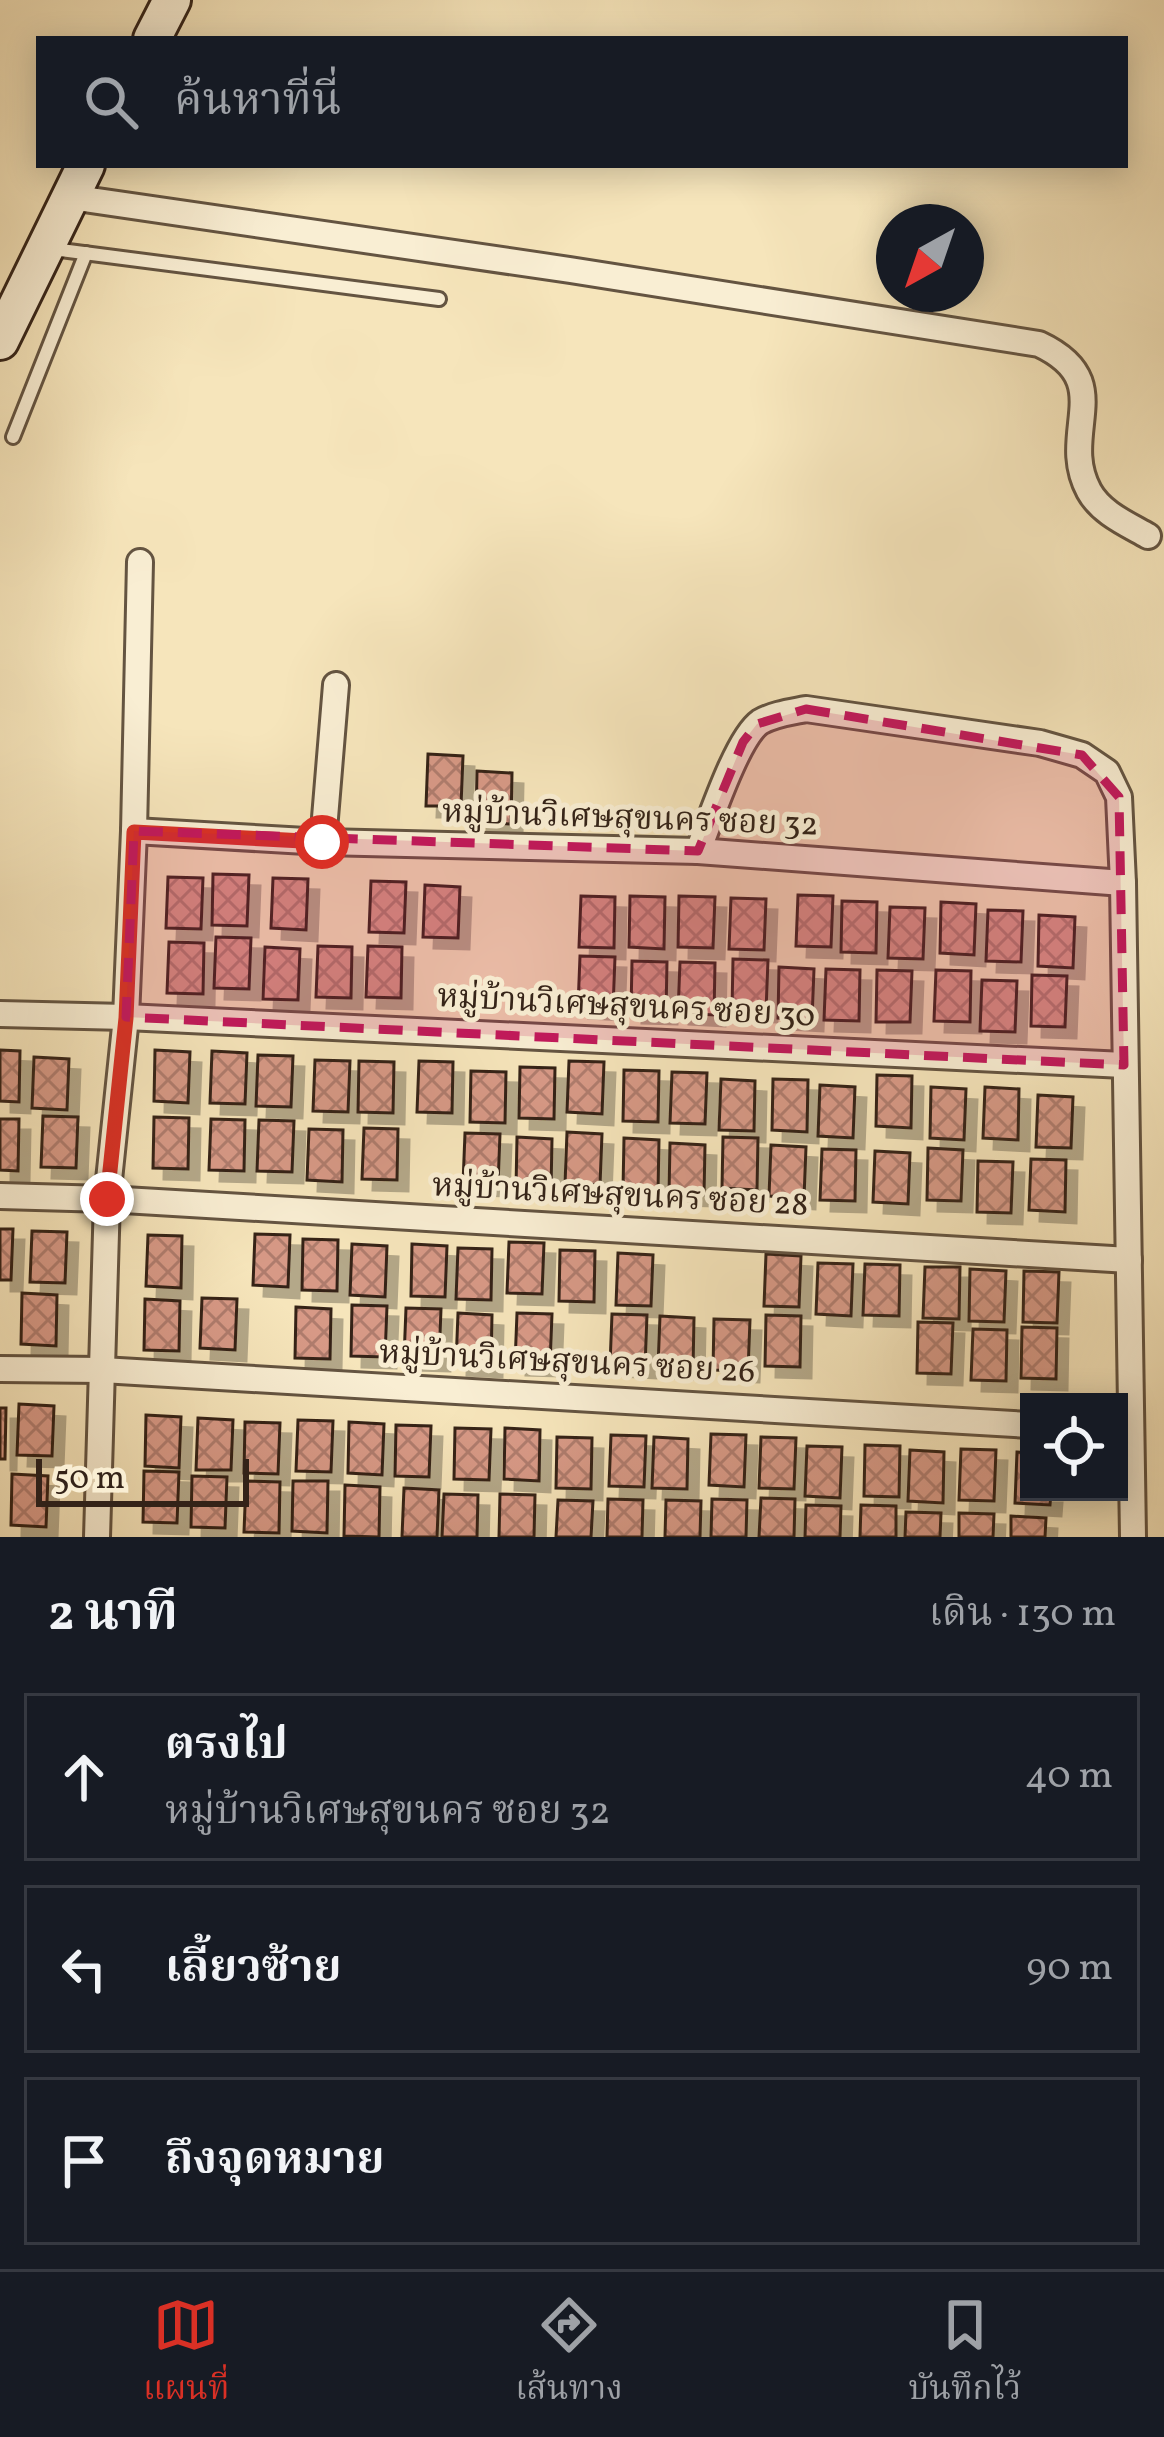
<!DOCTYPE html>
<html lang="th">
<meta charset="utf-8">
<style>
:root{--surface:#171b24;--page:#20242c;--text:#f1f3f6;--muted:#9ea1a6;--line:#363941;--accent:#d93025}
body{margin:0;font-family:Vollkorn,"Noto Serif Thai",serif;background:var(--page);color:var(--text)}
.controls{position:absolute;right:36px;bottom:36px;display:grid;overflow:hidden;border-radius:0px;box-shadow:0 6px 30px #0003}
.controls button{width:108px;height:108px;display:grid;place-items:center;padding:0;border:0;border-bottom:3px solid var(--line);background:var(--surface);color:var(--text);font:60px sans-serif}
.compass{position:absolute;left:876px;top:204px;width:108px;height:108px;border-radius:50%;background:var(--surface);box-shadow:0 6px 30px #0003;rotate:220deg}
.scale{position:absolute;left:36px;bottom:30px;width:213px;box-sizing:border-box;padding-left:12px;border:6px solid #342318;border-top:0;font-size:33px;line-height:42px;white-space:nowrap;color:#342318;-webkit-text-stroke:9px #f9eed3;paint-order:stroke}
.stop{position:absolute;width:36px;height:36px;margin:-27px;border:9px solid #d93025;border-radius:50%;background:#fff}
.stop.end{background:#d93025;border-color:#fff;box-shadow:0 3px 12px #0008}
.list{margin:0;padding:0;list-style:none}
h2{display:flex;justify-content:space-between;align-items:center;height:156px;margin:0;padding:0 48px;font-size:51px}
h2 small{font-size:39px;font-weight:400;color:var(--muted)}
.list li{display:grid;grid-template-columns:78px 1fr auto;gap:36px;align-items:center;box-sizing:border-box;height:168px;margin:0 24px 24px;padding:0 24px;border:3px solid var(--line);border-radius:0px}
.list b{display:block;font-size:45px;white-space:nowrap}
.list p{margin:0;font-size:39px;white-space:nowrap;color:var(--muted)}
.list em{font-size:39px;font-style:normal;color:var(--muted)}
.icon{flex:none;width:66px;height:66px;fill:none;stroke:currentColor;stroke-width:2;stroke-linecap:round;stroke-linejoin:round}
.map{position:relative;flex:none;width:1164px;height:1537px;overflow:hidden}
.search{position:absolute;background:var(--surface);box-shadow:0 6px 30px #0003;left:36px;right:36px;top:36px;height:132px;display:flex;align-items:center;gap:30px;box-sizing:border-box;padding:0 42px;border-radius:0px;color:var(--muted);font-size:45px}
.sheet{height:732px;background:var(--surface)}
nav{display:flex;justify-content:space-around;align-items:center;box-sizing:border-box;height:168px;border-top:3px solid var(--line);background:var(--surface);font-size:33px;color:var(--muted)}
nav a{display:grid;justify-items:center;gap:6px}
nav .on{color:var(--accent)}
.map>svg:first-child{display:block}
.building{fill:url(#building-cross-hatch);stroke:#342318;stroke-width:3;filter:url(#shadow)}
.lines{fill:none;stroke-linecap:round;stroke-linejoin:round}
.lane-casing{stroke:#645441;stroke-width:18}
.street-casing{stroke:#645441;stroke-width:30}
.secondary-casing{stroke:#342318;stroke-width:42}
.lane{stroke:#f9eed3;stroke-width:12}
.street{stroke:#f9eed3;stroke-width:24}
.secondary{stroke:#f9eed3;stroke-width:36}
.route{stroke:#d93025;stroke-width:15}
.marked{fill:#c2185b;fill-opacity:0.2;stroke:#c2185b;stroke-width:9;stroke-dasharray:24 15;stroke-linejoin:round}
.labels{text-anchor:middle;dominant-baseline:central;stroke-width:10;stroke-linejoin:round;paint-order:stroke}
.street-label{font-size:33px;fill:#342318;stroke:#f9eed3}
</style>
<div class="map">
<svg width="1164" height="1537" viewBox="0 0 1164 1537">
<defs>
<pattern id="building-cross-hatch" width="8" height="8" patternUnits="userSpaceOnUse" patternTransform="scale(3)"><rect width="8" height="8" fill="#d79986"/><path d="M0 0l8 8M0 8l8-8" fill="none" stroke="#af7c6d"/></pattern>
<filter id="shadow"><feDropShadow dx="11" dy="11" stdDeviation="0" flood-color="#0004"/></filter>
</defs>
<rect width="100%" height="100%" fill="#f6e5bb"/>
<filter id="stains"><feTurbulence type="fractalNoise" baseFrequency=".00167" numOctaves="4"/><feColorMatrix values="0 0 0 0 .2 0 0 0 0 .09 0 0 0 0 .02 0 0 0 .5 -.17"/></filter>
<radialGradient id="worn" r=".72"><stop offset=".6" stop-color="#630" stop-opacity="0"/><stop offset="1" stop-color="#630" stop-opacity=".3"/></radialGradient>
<!-- building -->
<g class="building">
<polygon points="428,754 463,756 461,806 426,806"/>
<polygon points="477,771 512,773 511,824 476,822"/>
<polygon points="213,874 249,875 247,926 212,925"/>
<polygon points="168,877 203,878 201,929 166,928"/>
<polygon points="273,878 308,879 306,930 271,928"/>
<polygon points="371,881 406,882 404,933 369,932"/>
<polygon points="425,885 460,887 458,938 423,937"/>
<polygon points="798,895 833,896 831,947 796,946"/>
<polygon points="581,896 615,897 614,948 579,947"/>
<polygon points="630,896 665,897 664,949 629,947"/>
<polygon points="679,896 715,897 713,948 678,947"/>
<polygon points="731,898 766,899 764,950 729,949"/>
<polygon points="842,901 877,902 876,953 841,952"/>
<polygon points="941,902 976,904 974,955 940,953"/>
<polygon points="890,907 925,908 923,959 888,958"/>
<polygon points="988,910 1023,911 1021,962 986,961"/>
<polygon points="1039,915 1075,917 1073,968 1038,966"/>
<polygon points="216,937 251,938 249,989 214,988"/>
<polygon points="169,942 204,943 203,994 167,993"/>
<polygon points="318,946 352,947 351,998 316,997"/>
<polygon points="368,946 402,947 401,998 366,997"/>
<polygon points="265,947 300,949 298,1000 263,999"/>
<polygon points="580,956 615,957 613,1009 578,1007"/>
<polygon points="733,959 768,960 766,1011 732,1010"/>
<polygon points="632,961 667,962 666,1013 631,1012"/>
<polygon points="680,962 715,963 714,1015 678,1013"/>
<polygon points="779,967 814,969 812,1020 778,1018"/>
<polygon points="826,969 860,970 859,1021 824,1020"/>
<polygon points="877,970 912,971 910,1022 876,1022"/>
<polygon points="936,970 971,971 970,1022 934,1021"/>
<polygon points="1032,975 1067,976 1065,1027 1031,1026"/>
<polygon points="982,980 1017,981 1015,1032 980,1031"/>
<polygon points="0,1050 20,1051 19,1102 0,1101"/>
<polygon points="155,1050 190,1052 188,1103 154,1101"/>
<polygon points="212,1051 247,1053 245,1104 210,1103"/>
<polygon points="258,1055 293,1056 291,1107 256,1106"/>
<polygon points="34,1057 69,1059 67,1110 32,1108"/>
<polygon points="315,1060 350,1061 348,1112 313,1111"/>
<polygon points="359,1061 394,1062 393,1113 358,1112"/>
<polygon points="419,1061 453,1062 452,1113 417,1112"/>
<polygon points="569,1061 604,1062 602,1114 567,1112"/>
<polygon points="520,1067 555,1068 554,1119 519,1118"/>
<polygon points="624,1070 659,1071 658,1122 623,1121"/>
<polygon points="471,1071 506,1072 505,1123 470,1122"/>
<polygon points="672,1072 707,1073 705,1124 670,1123"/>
<polygon points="877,1075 912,1076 911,1128 876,1126"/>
<polygon points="721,1079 755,1081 754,1131 719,1130"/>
<polygon points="773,1079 808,1080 807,1132 772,1130"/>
<polygon points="820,1085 855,1087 853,1138 818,1136"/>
<polygon points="931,1087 966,1089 964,1140 930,1138"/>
<polygon points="985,1087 1019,1089 1018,1140 983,1138"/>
<polygon points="1038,1095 1073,1097 1071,1148 1036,1147"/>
<polygon points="43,1116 78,1117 76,1168 41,1167"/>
<polygon points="154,1117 189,1118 188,1169 153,1168"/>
<polygon points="0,1119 19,1119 18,1171 0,1170"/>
<polygon points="211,1119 245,1120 244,1171 209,1170"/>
<polygon points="259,1120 294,1121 292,1172 257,1171"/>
<polygon points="364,1128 398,1129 397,1180 362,1179"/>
<polygon points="309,1129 343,1130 342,1182 307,1180"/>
<polygon points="567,1132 602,1134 600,1185 565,1184"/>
<polygon points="465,1133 500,1134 498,1185 463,1184"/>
<polygon points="517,1137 552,1139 551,1190 516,1188"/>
<polygon points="723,1137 758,1138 757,1190 722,1188"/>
<polygon points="624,1138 659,1140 658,1191 623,1189"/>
<polygon points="670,1143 705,1145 704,1195 669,1194"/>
<polygon points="771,1145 806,1147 804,1198 769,1196"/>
<polygon points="928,1148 963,1150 961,1201 927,1200"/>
<polygon points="822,1149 856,1150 855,1201 820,1200"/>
<polygon points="875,1151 910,1153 908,1204 873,1202"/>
<polygon points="1031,1159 1066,1160 1065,1212 1029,1210"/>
<polygon points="978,1161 1013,1162 1011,1213 977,1212"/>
<polygon points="0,1229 13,1229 11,1280 0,1280"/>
<polygon points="32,1231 67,1232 65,1283 30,1282"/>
<polygon points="255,1234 290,1235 288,1287 253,1285"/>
<polygon points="148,1235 182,1236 181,1288 146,1286"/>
<polygon points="303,1239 338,1240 337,1291 302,1290"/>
<polygon points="509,1242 544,1243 542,1294 507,1293"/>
<polygon points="352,1244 387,1246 385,1297 350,1295"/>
<polygon points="412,1244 447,1246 445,1297 411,1296"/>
<polygon points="458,1248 492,1249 491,1300 456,1299"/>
<polygon points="560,1250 595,1251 594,1302 559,1301"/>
<polygon points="618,1253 653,1255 651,1306 616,1305"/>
<polygon points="766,1254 801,1256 799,1307 764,1306"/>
<polygon points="818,1263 853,1264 851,1316 816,1314"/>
<polygon points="865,1264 900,1265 899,1316 863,1315"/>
<polygon points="925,1267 960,1267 959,1319 923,1318"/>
<polygon points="970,1269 1006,1271 1004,1322 969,1321"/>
<polygon points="1024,1271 1059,1272 1057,1323 1023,1322"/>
<polygon points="22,1293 57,1295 56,1346 21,1344"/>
<polygon points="202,1298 237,1299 235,1350 200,1348"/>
<polygon points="145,1299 180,1301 179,1351 144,1350"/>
<polygon points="352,1305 387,1306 385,1357 351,1356"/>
<polygon points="296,1307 331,1309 330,1359 295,1358"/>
<polygon points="406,1308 441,1309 439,1360 404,1359"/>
<polygon points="458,1313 492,1315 491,1366 456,1364"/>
<polygon points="517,1313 552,1314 550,1365 515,1364"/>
<polygon points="612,1314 647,1315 645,1367 610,1365"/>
<polygon points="766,1315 801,1316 800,1367 765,1366"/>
<polygon points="660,1316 694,1318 693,1369 658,1367"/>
<polygon points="714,1319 750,1320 748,1371 713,1370"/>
<polygon points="918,1322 953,1323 951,1374 917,1373"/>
<polygon points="1022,1327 1057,1328 1056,1379 1021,1378"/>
<polygon points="973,1329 1007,1330 1006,1381 971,1380"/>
<polygon points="19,1404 54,1406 52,1456 17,1455"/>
<polygon points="0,1408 6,1408 5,1459 0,1459"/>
<polygon points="146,1415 181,1417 179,1468 145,1466"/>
<polygon points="198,1418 233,1420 231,1470 196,1470"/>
<polygon points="298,1420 333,1421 331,1472 296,1471"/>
<polygon points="245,1422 280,1423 278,1474 244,1473"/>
<polygon points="349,1422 384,1424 382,1475 348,1473"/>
<polygon points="396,1425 431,1426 429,1477 395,1476"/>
<polygon points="455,1428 491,1429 489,1480 454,1479"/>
<polygon points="505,1428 540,1430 539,1481 504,1479"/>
<polygon points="711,1434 746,1435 744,1487 709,1485"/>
<polygon points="611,1435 646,1436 644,1487 609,1486"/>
<polygon points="557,1437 592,1438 591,1489 556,1488"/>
<polygon points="654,1437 688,1439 687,1489 652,1488"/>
<polygon points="761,1437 796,1438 794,1489 759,1488"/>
<polygon points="865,1445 900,1446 899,1497 864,1496"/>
<polygon points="807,1446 842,1447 840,1498 805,1496"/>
<polygon points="961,1449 996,1450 994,1501 959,1500"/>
<polygon points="910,1450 944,1452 943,1503 908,1501"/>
<polygon points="1017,1452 1029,1453 1029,1492 1051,1492 1050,1505 1015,1503"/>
<polygon points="144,1471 179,1472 177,1523 143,1522"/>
<polygon points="12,1474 48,1476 46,1527 11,1525"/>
<polygon points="192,1476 227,1477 225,1528 191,1527"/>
<polygon points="246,1481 280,1482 279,1533 244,1532"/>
<polygon points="293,1481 328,1481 327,1533 292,1531"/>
<polygon points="345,1485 380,1487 379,1537 344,1536"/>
<polygon points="404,1488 439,1490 437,1537 402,1537"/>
<polygon points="444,1494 478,1495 477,1537 442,1537"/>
<polygon points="500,1494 535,1495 534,1537 499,1537"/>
<polygon points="761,1498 795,1499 794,1537 759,1537"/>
<polygon points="608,1499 643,1500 642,1537 607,1537"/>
<polygon points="712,1499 747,1500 746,1537 711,1537"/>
<polygon points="558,1500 593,1501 591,1537 556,1537"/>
<polygon points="666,1500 701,1501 700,1537 665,1537"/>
<polygon points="806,1505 841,1506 840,1537 805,1537"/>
<polygon points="861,1505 896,1506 896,1537 860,1537"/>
<polygon points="906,1512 941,1513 940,1537 905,1537"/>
<polygon points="959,1513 994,1514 993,1537 959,1537"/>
<polygon points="1011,1516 1046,1518 1045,1537 1011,1537"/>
</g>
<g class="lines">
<!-- lane casing -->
<g class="lane-casing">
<g id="lane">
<polyline points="53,249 439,299"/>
<polyline points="13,437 86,253"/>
</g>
</g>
<!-- street casing -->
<g class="street-casing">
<g id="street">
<path d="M70,197L570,270L1039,344C1120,382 1057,432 1089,491C1101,513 1127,524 1148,536"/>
<polyline points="134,831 323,842 698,851 1123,883"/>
<polyline points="323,842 336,685"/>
<path d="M698,851C710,821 737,738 760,722C774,714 791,712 806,709L1040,743L1082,755L1107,772L1119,797L1123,883L1133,1537"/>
<polyline points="0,1014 126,1017 1124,1065"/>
<polyline points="0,1196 107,1199 1129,1260"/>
<polyline points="0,1369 102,1370 1029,1425"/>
<polyline points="97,1537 107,1199 126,1017 134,831 140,562"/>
</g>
</g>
<!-- secondary casing -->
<g class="secondary-casing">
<g id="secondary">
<polyline points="152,39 172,0"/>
<polyline points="0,341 86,165"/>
</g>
</g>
<!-- lane -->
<use href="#lane" class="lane"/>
<!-- street -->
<use href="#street" class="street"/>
<!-- secondary -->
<use href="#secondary" class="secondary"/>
</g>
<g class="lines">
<!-- route -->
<polyline class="route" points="107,1199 126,1018 134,832 322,842"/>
</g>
<!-- marked area -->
<path class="marked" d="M806,709L1082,755L1119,797L1124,1065L126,1017L134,831L698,851L743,742L757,724Z"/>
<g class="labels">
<!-- street labels -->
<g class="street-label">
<text transform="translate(630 820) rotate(2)">หมู่บ้านวิเศษสุขนคร ซอย 32</text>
<text transform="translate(626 1008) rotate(3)">หมู่บ้านวิเศษสุขนคร ซอย 30</text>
<text transform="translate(620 1197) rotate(3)">หมู่บ้านวิเศษสุขนคร ซอย 28</text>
<text transform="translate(567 1364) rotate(3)">หมู่บ้านวิเศษสุขนคร ซอย 26</text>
</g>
</g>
<rect width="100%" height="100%" filter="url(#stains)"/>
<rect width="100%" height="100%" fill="url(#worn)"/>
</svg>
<div class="controls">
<button><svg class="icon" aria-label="locate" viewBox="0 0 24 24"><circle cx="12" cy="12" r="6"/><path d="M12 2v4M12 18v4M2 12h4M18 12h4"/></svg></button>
</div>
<svg class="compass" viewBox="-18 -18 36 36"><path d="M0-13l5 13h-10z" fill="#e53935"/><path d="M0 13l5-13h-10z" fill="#9ea1a6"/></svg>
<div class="scale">50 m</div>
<div class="stop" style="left:322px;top:842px"></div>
<div class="stop end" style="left:107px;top:1199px"></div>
<div class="search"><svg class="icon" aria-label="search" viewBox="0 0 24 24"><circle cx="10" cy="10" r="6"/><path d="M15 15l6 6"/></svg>ค้นหาที่นี่</div>
</div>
<section class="sheet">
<h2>2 นาที<small>เดิน · 130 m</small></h2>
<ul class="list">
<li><svg class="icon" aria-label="ahead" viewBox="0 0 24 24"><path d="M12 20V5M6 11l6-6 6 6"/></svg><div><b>ตรงไป</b><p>หมู่บ้านวิเศษสุขนคร ซอย 32</p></div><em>40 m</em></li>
<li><svg class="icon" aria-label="left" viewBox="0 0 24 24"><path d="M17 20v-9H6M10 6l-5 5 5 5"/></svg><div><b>เลี้ยวซ้าย</b></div><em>90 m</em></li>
<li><svg class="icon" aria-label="arrive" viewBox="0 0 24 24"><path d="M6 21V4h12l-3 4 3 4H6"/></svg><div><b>ถึงจุดหมาย</b></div></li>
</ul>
</section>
<nav>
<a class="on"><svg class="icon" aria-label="map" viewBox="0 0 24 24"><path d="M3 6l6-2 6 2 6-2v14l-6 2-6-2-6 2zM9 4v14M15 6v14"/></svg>แผนที่</a>
<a><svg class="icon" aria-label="directions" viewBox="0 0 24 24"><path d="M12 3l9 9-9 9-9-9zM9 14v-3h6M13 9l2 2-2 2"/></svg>เส้นทาง</a>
<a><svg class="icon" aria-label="saved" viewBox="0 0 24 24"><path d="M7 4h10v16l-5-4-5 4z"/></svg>บันทึกไว้</a>
</nav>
